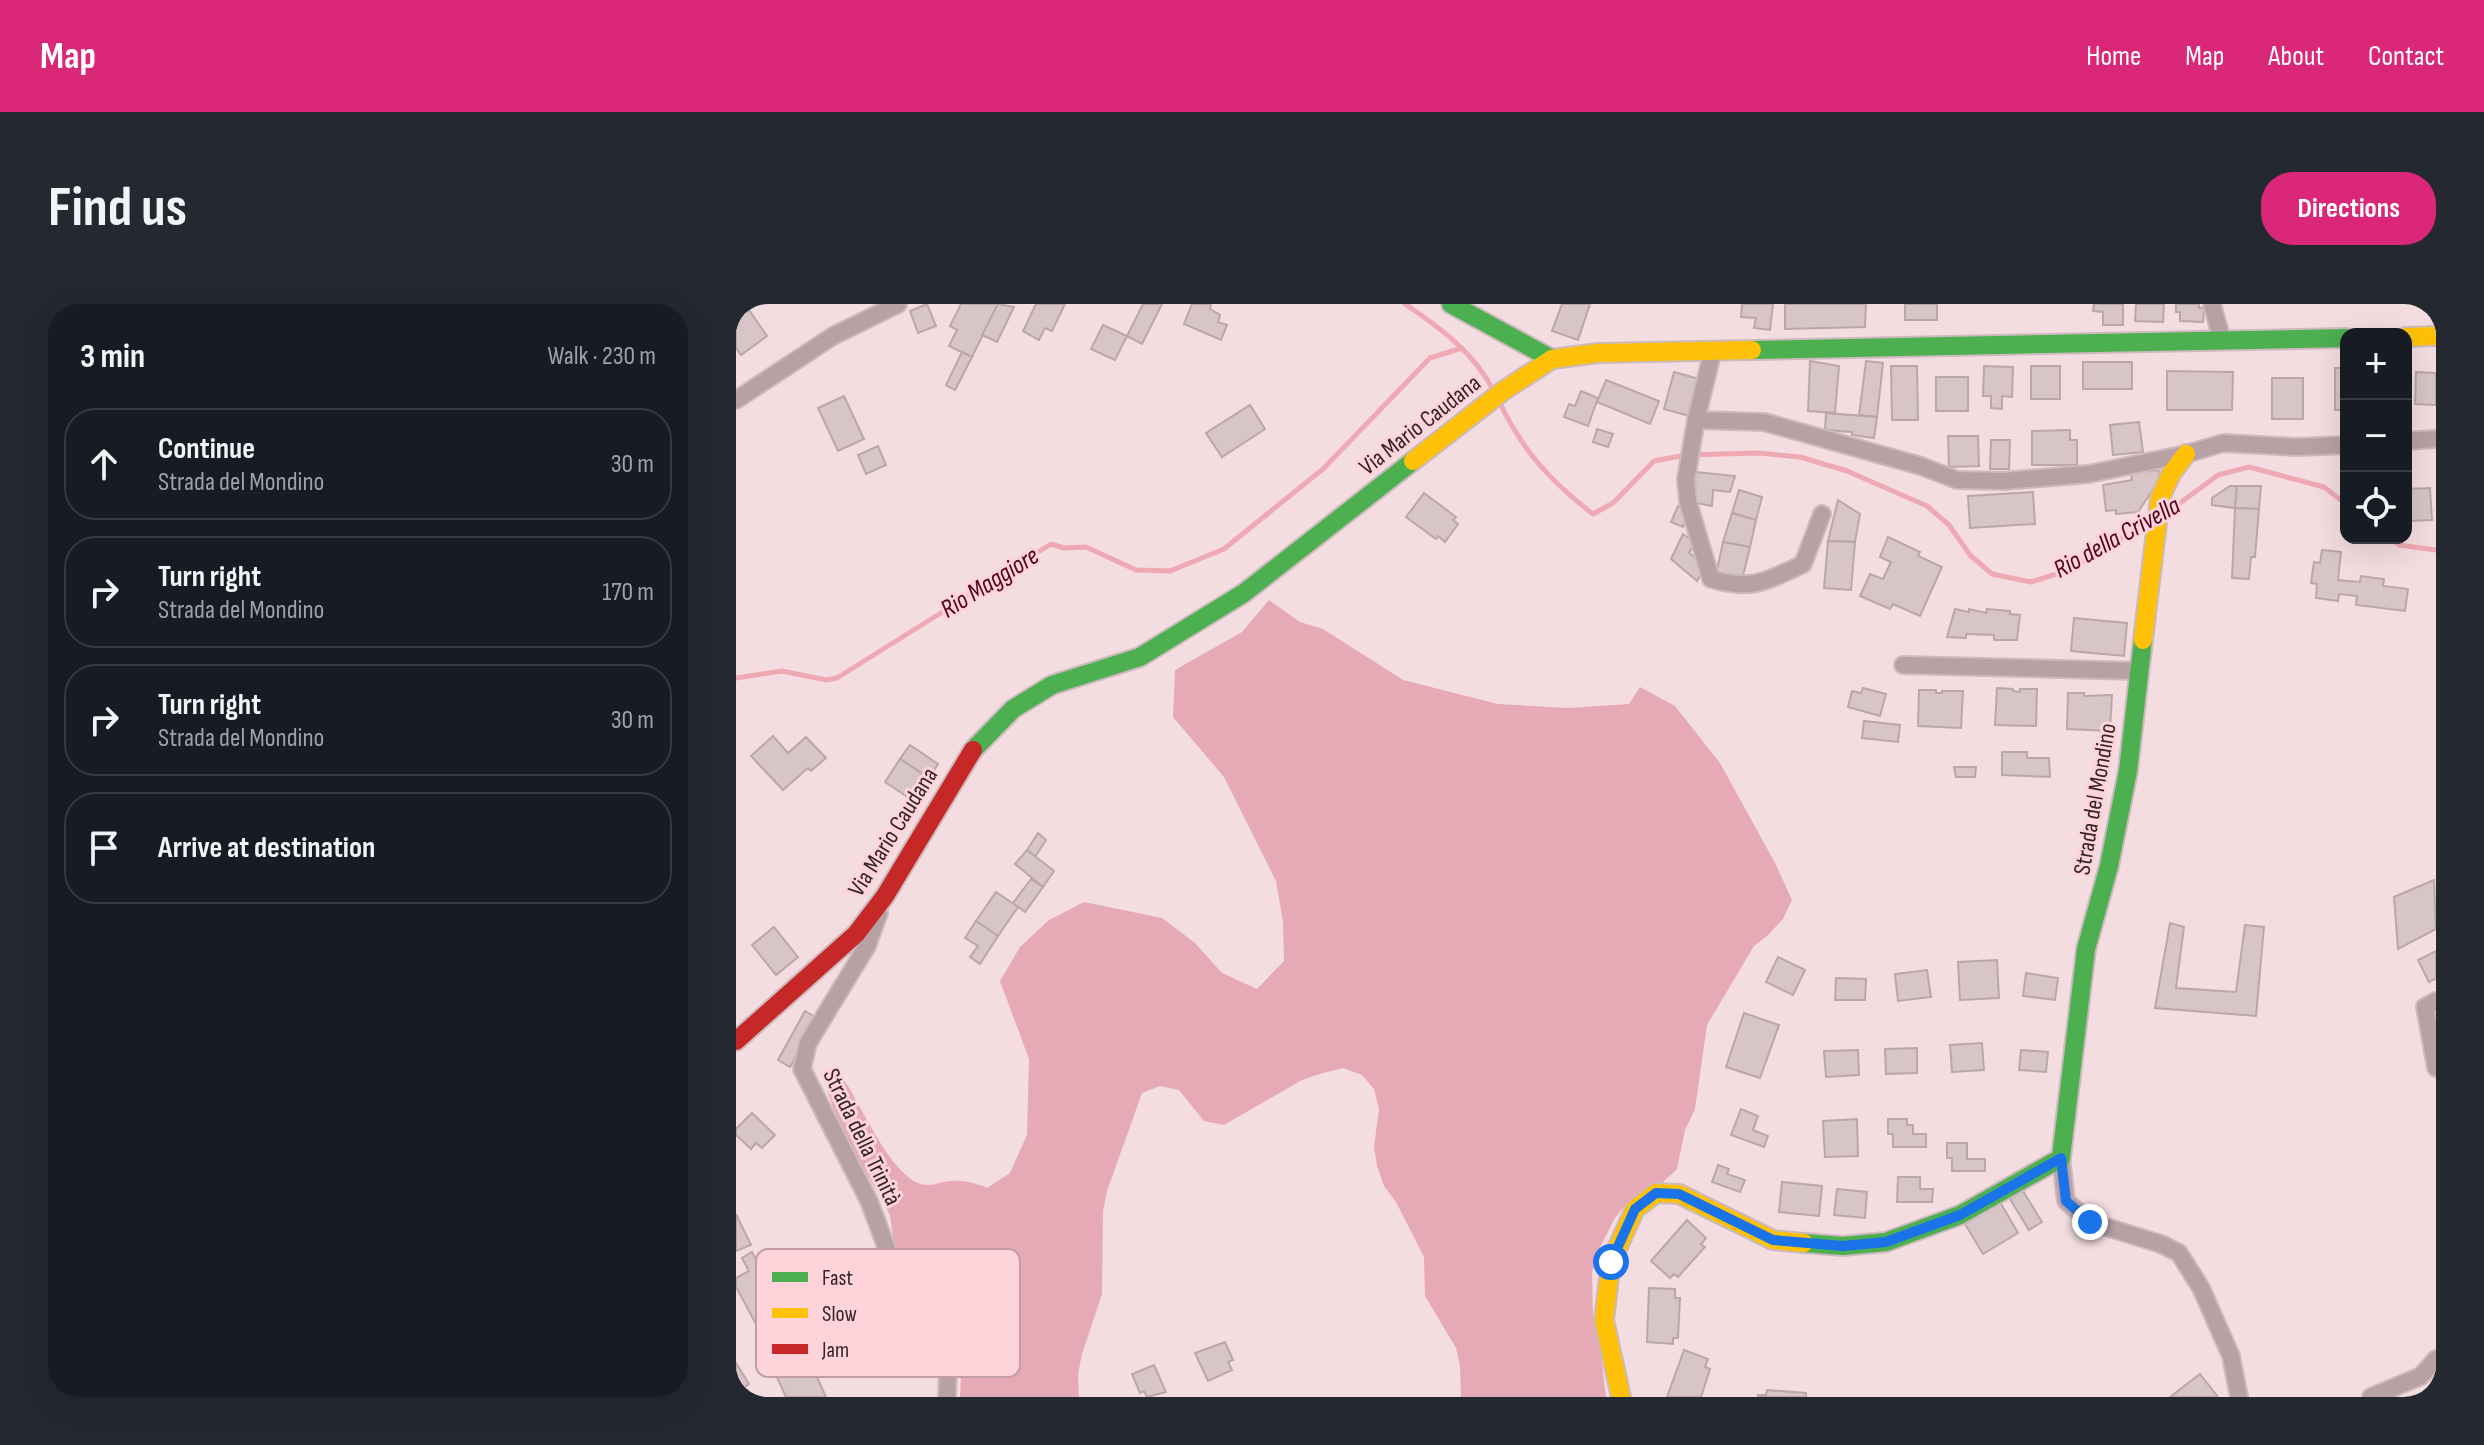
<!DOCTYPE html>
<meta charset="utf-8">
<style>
:root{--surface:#171b24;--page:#242831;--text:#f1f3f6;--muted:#9ea1a6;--line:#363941;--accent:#db2777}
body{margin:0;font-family:"Sofia Sans Condensed",sans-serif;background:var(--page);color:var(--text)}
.controls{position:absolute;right:24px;top:24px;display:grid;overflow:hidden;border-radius:16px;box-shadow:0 8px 32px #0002}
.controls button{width:72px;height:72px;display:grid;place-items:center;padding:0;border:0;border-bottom:2px solid var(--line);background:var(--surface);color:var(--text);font:40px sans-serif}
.stop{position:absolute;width:24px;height:24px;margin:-18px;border:6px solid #1a73e8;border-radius:50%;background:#fff}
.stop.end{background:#1a73e8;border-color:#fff;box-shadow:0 2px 8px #0008}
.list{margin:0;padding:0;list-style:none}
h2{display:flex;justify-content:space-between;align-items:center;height:104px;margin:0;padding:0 32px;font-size:34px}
h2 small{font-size:26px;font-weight:400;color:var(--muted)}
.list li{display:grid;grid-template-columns:52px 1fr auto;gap:24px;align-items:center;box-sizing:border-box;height:112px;margin:0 16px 16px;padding:0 16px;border:2px solid var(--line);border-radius:32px}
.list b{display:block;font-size:30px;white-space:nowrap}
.list p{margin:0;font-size:26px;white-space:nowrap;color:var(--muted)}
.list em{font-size:26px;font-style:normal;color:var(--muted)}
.icon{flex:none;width:44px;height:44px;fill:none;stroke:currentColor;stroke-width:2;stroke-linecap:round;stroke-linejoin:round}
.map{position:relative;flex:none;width:1700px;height:1093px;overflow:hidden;border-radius:32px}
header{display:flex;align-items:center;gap:48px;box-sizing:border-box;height:112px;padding:0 40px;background:var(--accent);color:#fff}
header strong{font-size:38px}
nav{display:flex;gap:44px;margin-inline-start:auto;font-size:28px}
.intro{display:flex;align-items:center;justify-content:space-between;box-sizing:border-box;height:192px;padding:0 48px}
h1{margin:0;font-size:56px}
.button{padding:20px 36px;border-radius:32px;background:var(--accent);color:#fff;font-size:28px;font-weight:700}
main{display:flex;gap:48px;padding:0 48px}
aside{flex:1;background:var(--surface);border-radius:32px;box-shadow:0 8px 32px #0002}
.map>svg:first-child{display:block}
.forest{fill:#e5aab5}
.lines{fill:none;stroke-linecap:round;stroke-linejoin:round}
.stream{stroke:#efa9b5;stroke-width:5}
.building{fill:#d7c5c7;stroke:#b9a7aa;stroke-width:2}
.street-casing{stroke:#ccbabd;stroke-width:20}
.fast-casing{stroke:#ccbabd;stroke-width:22}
.slow-casing{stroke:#ccbabd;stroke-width:22}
.jam-casing{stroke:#ccbabd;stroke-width:22}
.street{stroke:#b8a1a4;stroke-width:16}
.fast{stroke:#4caf50;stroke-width:18}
.slow{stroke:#ffc107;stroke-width:18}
.jam{stroke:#c62828;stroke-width:18}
.route{stroke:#1a73e8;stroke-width:10}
.labels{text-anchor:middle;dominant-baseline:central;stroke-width:6;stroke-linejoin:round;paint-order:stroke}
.street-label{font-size:24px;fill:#342427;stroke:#fed3d9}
.water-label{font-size:26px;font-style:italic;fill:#52001e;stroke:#fed3d9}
.key{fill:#fed3d9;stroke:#c19ea4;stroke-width:2}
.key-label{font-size:22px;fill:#342427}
</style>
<header>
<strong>Map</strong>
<nav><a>Home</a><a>Map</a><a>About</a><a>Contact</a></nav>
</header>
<div class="intro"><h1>Find us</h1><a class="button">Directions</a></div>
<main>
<aside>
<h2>3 min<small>Walk · 230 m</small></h2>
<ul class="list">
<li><svg class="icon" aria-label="ahead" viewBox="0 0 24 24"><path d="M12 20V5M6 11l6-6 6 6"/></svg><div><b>Continue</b><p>Strada del Mondino</p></div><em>30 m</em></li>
<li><svg class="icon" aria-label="right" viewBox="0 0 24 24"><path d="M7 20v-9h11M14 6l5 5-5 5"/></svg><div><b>Turn right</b><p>Strada del Mondino</p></div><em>170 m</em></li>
<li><svg class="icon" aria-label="right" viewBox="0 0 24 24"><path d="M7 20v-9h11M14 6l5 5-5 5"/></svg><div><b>Turn right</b><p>Strada del Mondino</p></div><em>30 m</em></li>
<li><svg class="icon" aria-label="arrive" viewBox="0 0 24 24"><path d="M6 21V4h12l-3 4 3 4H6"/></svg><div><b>Arrive at destination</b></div></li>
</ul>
</aside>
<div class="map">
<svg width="1700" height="1093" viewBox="0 0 1700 1093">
<rect width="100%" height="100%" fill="#f4dde0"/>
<!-- forest -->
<path class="forest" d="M533,296L564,318L587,325L667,376L762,400L832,404L893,400L904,383L939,402L984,459L1039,559L1056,596L1047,615L1032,631L1018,642L971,721L959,805L949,826L941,865L926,879L891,899L879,914L861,949L856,969L857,1011L863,1033L870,1093H725L724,1062L720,1044L689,992L688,953L660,898L648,882L641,862L638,843L643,805L638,785L626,771L607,764L587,769L566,776L488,821L468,817L443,786L424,782L406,789L371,887L367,907L366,990L346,1050L342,1070L343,1093H224L225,1070L220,1052L193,1025L162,970L154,911L102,819L90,782L108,776C127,803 156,877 190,881C196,882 202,879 208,878C224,875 236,878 251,884L274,869L291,831L293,755L264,677L284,643L313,616L348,598L426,614L459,639L486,669L521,685L548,657L547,618L540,577L488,473L437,413L439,366L506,328Z"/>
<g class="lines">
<!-- stream -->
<g class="stream">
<path d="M669,0C703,23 740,50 758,88"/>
<path d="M763,97C786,146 814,177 857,210L877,199L918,157L950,151L1022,149L1064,153L1111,167L1191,202L1213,221L1234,251L1256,270L1295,278L1330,267L1413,218"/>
<polyline points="1429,210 1482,171 1513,163 1588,183 1610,200"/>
<polyline points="1654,234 1663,241 1700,246"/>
<polyline points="0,374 46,367 90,376 101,374 315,240 328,244 350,243 400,266 434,267 488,245 587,165 694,54 726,44"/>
</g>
</g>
<!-- building -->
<g class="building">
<polygon points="191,0 200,22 182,29 174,7"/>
<polygon points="225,0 262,0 236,53 213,42 221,26 214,22"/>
<polygon points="262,0 278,3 261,38 246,31"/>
<polygon points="300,0 329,0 316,27 309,24 303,36 287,27"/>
<polygon points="407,0 426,0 406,40 391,32"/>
<polygon points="456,0 475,0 474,5 484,11 482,18 491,21 485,36 448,20"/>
<polygon points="826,0 854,0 842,36 816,27"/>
<polygon points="1006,0 1037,0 1034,26 1018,24 1020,14 1005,13"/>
<polygon points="1049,0 1130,0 1129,23 1049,25"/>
<rect x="1169" y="0" width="32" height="16"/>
<polygon points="1358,0 1387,0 1387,21 1367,21 1367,8 1357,7"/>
<polygon points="1400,0 1428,0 1427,18 1399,17"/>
<polygon points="1440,0 1463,0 1463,4 1468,4 1467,18 1444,17 1444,8 1440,8"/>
<polygon points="11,3 31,32 5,51 0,44 0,11"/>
<polygon points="367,21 391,32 379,56 355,45"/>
<polygon points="226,48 236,53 219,86 210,81"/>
<polygon points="1074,57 1103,62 1099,109 1072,107"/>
<polygon points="1130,57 1147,59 1141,113 1123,111"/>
<rect x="1347" y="58" width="49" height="27"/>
<polygon points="1155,62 1181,62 1182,116 1156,116"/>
<polygon points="1248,62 1277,63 1276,93 1266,92 1266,105 1255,104 1255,92 1247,92"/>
<rect x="1295" y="62" width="29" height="33"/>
<rect x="1599" y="64" width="11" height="42"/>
<polygon points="1431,67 1497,68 1496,106 1431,106"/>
<polygon points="938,68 963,75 953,112 928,105"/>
<polygon points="1680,68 1700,69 1700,101 1679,100"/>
<rect x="1200" y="73" width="32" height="34"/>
<rect x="1536" y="74" width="31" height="41"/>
<polygon points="870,76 923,97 914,120 861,98"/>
<polygon points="845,87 862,94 852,122 828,113 833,100 839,102"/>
<polygon points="108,92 128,135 102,147 82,104"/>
<polygon points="514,101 529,125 486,153 470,129"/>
<polygon points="1090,109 1141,113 1138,134 1116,131 1116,128 1089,126"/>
<polygon points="1403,118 1407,148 1377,151 1374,121"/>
<polygon points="861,125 877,130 872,143 857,138"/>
<polygon points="1334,126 1334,136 1341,136 1341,161 1296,161 1296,127"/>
<polygon points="1212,132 1242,132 1243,162 1213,163"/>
<polygon points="1255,136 1274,136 1273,165 1254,165"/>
<polygon points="142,142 150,161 130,170 122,151"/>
<polygon points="1422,166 1426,172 1402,208 1380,210 1380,206 1370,207 1367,181 1396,176 1395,169"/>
<polygon points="959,168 999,172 994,188 977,186 976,202 955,198"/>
<polygon points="1494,182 1501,182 1499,204 1476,201 1476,194"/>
<polygon points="1501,182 1525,182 1523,205 1499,204"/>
<polygon points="1694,184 1696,216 1670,217 1670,185"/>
<polygon points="1003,186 1026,193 1020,216 996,209"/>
<polygon points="1297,188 1299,220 1234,224 1232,192"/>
<polygon points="688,189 720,213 717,216 722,220 709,238 702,232 700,235 670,213"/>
<polygon points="1102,196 1124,210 1119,238 1092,237"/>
<polygon points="942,202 954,207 947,223 935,218"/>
<polygon points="1499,204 1523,205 1519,253 1515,253 1513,275 1496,274"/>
<polygon points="996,209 1020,216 1014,243 987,238"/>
<polygon points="947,230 959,238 953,249 970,261 961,277 935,255"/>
<polygon points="1152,233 1184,248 1182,252 1206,263 1184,312 1157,300 1154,305 1124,292 1134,270 1147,275 1155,258 1144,253"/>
<polygon points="1092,237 1119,238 1115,286 1088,284"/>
<polygon points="987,238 1014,243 1006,276 980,271"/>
<polygon points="1586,246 1605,248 1602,276 1624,278 1625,272 1648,275 1647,282 1672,285 1669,307 1620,301 1621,292 1603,290 1602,297 1580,294 1581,280 1575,279 1578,258 1584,259"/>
<polygon points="1219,305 1233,308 1233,305 1250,309 1251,305 1274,307 1274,310 1284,311 1281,336 1258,336 1258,331 1230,330 1230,334 1211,333"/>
<polygon points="1338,314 1391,319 1388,352 1335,347"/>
<polygon points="1127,384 1150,390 1144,412 1112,403 1116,387 1125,389"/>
<polygon points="1261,384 1277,385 1277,387 1284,388 1284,385 1301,385 1300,422 1259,421"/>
<polygon points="1183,386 1200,386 1200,389 1206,389 1206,387 1227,387 1225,424 1182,422"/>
<polygon points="1332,389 1348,389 1348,392 1376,391 1374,427 1331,425"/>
<polygon points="1128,417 1164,421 1162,438 1126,434"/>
<polygon points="37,432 52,449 70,433 90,454 75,467 72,464 47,486 15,452"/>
<polygon points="174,441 202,460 193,474 164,455"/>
<polygon points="1266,448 1291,448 1291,454 1313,454 1314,473 1266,471"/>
<polygon points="164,455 196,476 181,499 149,478"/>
<polygon points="1218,463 1240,463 1239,473 1220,473"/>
<polygon points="302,529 310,536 299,553 291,546"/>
<polygon points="291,546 318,567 307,583 279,560"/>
<polygon points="295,575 307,583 289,608 277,599"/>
<polygon points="1698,576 1700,625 1662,645 1658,593"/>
<polygon points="260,588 282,603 262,632 240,617"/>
<polygon points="240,617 262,632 244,660 234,653 242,642 229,634"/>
<polygon points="1434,619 1448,623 1440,684 1500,688 1509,621 1528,623 1520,712 1419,704"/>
<polygon points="38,623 62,653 40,671 16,641"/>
<polygon points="1700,647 1700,674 1693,678 1682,656"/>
<polygon points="1042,653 1069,666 1057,691 1030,678"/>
<polygon points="1261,656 1263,694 1224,696 1222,658"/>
<polygon points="1191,666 1195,693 1162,697 1159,670"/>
<polygon points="1290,669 1322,674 1319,696 1287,692"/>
<polygon points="1100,674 1130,675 1129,696 1099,696"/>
<polygon points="69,707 81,714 54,763 42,756"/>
<polygon points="1008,709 1043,721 1024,774 990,763"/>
<polygon points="1246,739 1248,766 1216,768 1214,741"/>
<polygon points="1181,744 1181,769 1150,770 1149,745"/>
<polygon points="1122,746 1123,771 1090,773 1088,747"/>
<polygon points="1285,746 1312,748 1310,768 1283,766"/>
<polygon points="1005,805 1022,812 1017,826 1032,832 1028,843 995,831"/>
<polygon points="16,809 39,831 26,844 20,839 15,845 0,831 0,825"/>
<polygon points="1121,815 1122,852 1089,853 1087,817"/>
<polygon points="1152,815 1171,815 1171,821 1177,821 1177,830 1190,830 1190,843 1157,843 1157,830 1152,830"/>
<polygon points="1211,839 1231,839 1231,855 1249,855 1249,867 1216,867 1216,854 1211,854"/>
<polygon points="982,861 993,865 991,870 1009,876 1004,888 976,878"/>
<polygon points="1162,873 1184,873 1184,885 1197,885 1196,898 1161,898"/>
<polygon points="1046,878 1086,882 1083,912 1043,908"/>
<polygon points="1101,885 1131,888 1129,914 1098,911"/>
<polygon points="1287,887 1306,918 1293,926 1274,895"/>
<polygon points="1264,898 1282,929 1247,950 1229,920"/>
<polygon points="0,910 15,941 0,947"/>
<polygon points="951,916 970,934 965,940 969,943 942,973 938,970 934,974 915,957"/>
<polygon points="16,948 48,1008 21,1022 0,983 0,974 13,967 6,954"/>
<polygon points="913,984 939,985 939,994 944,994 942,1034 937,1034 937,1040 911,1038"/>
<polygon points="489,1038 497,1056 492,1058 496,1066 472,1077 459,1049"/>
<polygon points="948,1046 972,1055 969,1063 974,1065 965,1093 931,1093"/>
<polygon points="72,1053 90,1093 50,1093 39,1069"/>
<polygon points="0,1059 13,1080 0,1089"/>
<polygon points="418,1061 430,1088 411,1093 408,1087 404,1089 396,1070"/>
<polygon points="1464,1070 1482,1093 1434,1093"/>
<polygon points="1031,1086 1070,1089 1070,1093 1022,1093 1022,1091 1030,1091"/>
</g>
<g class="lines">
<!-- street casing -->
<g class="street-casing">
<g id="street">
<polyline points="1476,0 1486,36"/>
<polyline points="977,46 960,116 1028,118 1185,162 1221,176 1267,177 1353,170 1450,150 1487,139 1560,143 1610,141"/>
<polyline points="0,96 97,32 162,0"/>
<path d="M960,116L950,175L952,198L975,275C1016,287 1031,277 1067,260L1086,210"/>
<polyline points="1670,137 1700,135"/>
<polyline points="1167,361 1403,367"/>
<polyline points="143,609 131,642 72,739 66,765 133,897 151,945 160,1002 175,1028 197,1046 212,1066 211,1093"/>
<polyline points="1700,697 1689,703 1700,764"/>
<polyline points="1325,854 1330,897 1354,918 1425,940 1443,949 1465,984 1495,1052 1503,1093"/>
<polyline points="1635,1093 1685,1072 1700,1055"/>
</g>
</g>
<!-- fast casing -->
<g class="fast-casing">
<g id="fast">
<polyline points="715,0 816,55"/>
<polyline points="1016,46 1610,34"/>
<polyline points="237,446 277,405 316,381 404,353 508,289 677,157"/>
<polyline points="1068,939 1107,942 1150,938 1224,911 1325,854 1350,645 1373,562 1392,467 1407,336"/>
</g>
</g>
<!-- slow casing -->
<g class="slow-casing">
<g id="slow">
<polyline points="1670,33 1700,32"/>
<polyline points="677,157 767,87 816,55 862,49 1016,46"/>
<polyline points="1407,336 1424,194 1435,170 1450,150"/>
<polyline points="885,1093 868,1016 875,958 899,905 920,889 943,890 1037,936 1068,939"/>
</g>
</g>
<!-- jam casing -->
<g class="jam-casing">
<polyline id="jam" points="0,737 120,630 149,592 237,446"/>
</g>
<!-- street -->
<use href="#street" class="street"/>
<!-- fast -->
<use href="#fast" class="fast"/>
<!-- slow -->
<use href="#slow" class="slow"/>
<!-- jam -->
<use href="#jam" class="jam"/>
</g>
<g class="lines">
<!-- route -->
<polyline class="route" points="875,958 899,905 920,889 943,890 1037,936 1107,942 1150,938 1224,911 1325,854 1330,897 1354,918"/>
</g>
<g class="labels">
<!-- street labels -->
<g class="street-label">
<text transform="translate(684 121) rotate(-38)">Via Mario Caudana</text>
<text transform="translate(1359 495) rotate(-80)">Strada del Mondino</text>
<text transform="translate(157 528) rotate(-58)">Via Mario Caudana</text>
<text transform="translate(126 833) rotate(64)">Strada della Trinità</text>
</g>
<!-- water labels -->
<g class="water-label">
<text transform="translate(1381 234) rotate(-29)">Rio della Crivella</text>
<text transform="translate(254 279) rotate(-32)">Rio Maggiore</text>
</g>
</g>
<!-- legend -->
<rect x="20" y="945" width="264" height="128" rx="12" class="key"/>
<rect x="36" y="968" width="36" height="10" fill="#4caf50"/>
<rect x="36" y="1004" width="36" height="10" fill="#ffc107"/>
<rect x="36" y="1040" width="36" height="10" fill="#c62828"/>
<g class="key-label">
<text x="86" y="981">Fast</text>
<text x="86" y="1017">Slow</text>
<text x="86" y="1053">Jam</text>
</g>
</svg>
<div class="controls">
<button>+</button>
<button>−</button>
<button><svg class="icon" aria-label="locate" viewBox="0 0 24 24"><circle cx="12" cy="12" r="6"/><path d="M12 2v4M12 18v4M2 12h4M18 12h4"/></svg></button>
</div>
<div class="stop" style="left:875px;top:958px"></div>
<div class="stop end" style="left:1354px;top:918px"></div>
</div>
</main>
